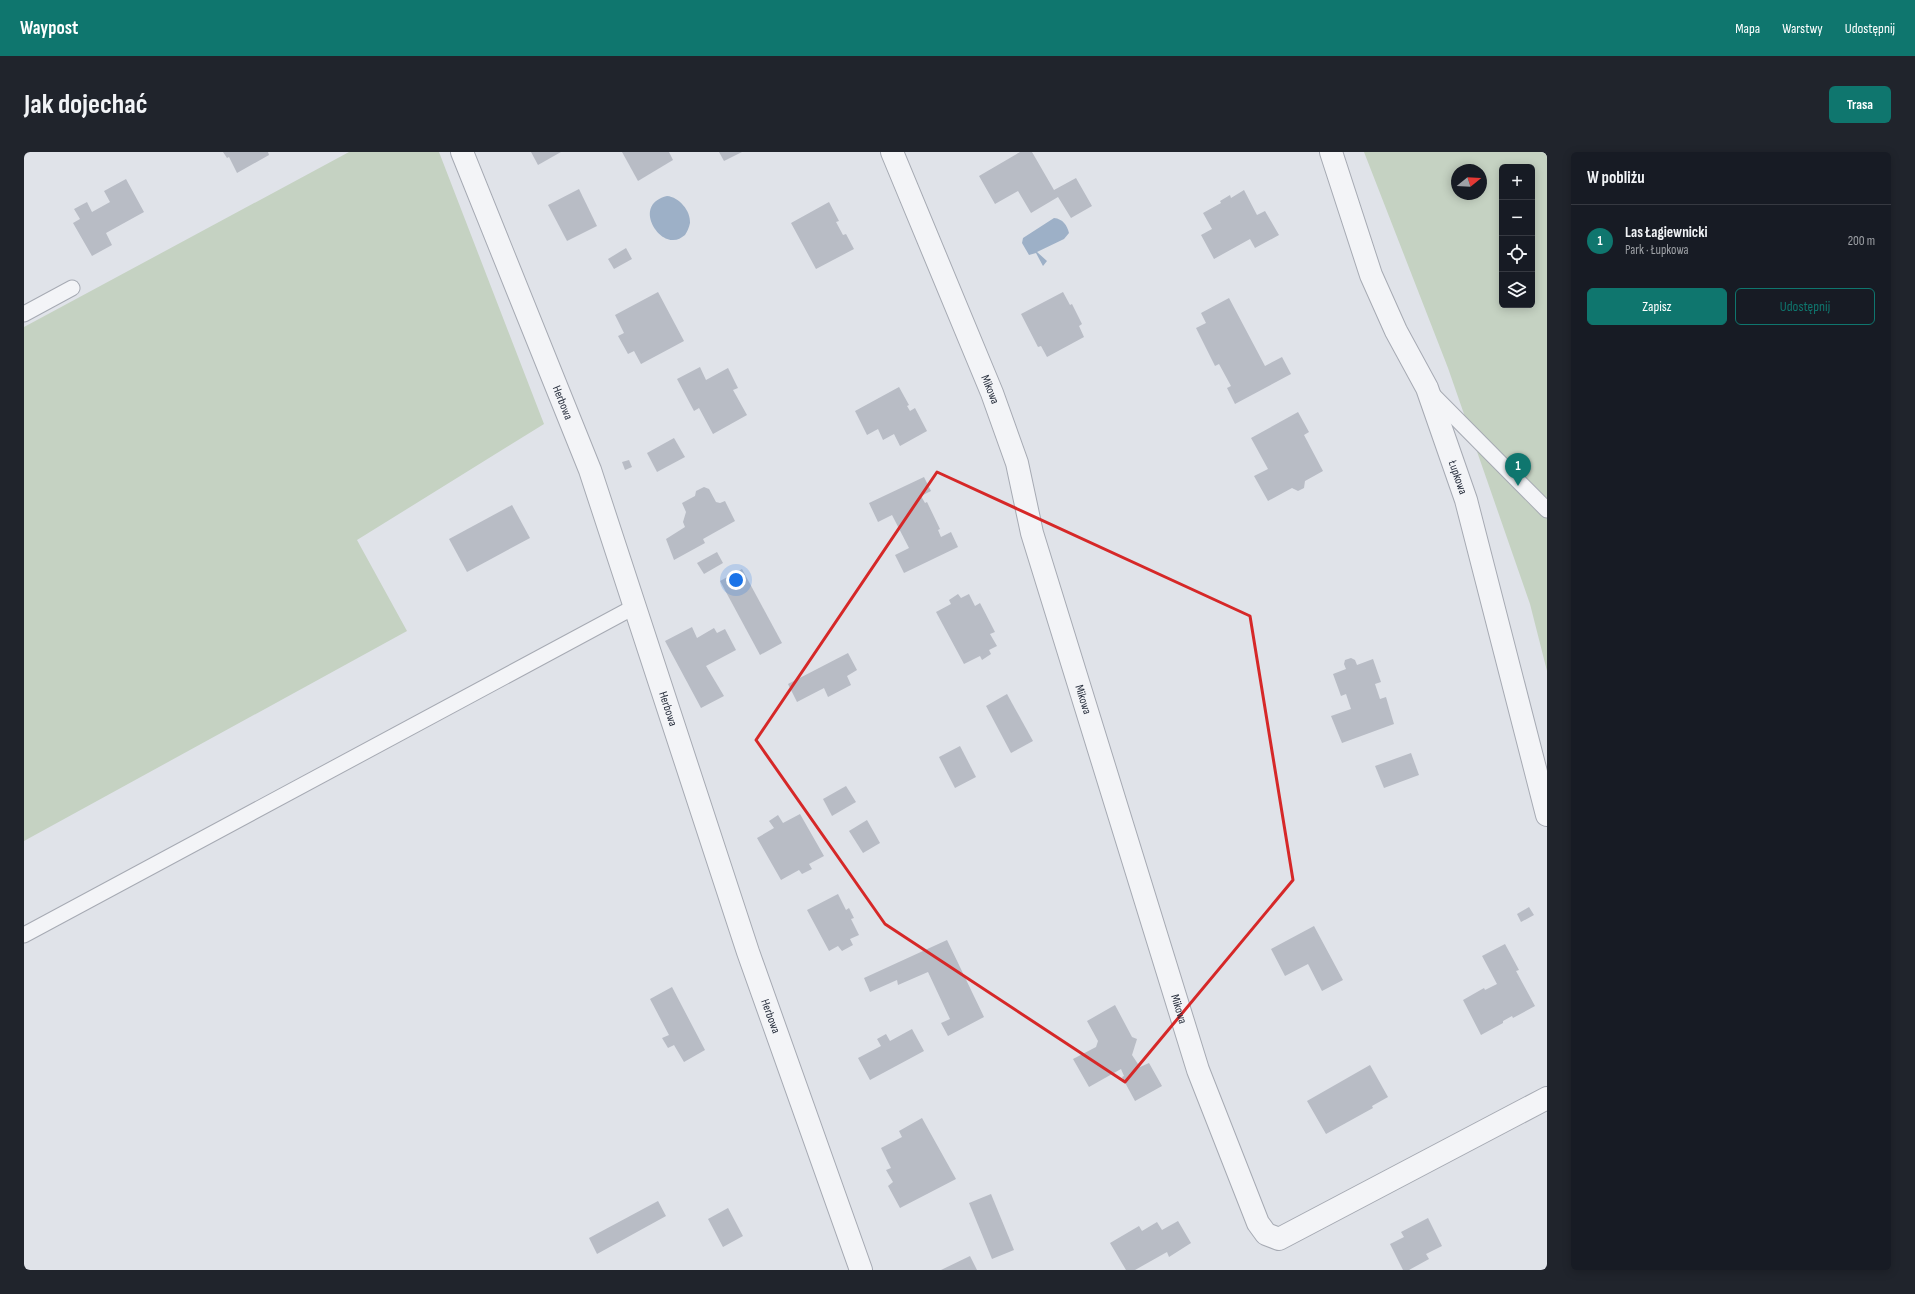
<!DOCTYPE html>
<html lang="pl">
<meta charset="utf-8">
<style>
:root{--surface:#171b24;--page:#20242c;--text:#f1f3f6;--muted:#9ea1a6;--line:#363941;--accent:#0f766e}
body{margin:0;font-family:"Sofia Sans Condensed",sans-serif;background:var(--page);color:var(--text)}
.controls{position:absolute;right:12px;top:12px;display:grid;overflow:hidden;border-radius:6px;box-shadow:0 2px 10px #0003}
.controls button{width:36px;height:36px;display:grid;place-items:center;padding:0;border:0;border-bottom:1px solid var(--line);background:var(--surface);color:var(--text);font:20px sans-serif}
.compass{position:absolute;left:1427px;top:12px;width:36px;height:36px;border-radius:50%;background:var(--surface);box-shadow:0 2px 10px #0003;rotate:72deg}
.you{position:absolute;left:712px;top:428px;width:14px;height:14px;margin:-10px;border:3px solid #fff;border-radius:50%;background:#1a73e8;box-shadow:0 0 0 6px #1a73e833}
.badge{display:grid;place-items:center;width:26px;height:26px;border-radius:50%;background:var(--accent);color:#fff;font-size:13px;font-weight:700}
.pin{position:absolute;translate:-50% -33px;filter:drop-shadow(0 1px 2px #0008)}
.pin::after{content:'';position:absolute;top:21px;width:14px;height:12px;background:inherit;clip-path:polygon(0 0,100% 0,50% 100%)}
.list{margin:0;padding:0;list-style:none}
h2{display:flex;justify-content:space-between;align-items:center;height:52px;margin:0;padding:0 16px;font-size:17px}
h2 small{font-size:13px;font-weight:400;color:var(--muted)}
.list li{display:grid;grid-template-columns:26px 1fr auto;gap:12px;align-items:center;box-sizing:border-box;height:72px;padding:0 16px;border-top:1px solid var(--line)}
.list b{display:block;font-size:15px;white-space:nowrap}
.list p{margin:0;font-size:13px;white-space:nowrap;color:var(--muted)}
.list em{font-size:13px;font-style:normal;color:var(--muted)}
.actions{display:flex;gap:8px;padding:12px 16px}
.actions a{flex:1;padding:9px 0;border:1px solid var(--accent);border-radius:6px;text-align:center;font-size:14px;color:var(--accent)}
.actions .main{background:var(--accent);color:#fff}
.icon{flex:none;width:22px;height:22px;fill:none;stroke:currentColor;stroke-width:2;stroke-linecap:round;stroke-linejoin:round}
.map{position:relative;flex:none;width:1523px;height:1118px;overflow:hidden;border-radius:6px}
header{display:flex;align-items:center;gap:24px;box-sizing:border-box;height:56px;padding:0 20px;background:var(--accent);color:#fff}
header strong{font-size:19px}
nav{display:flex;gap:22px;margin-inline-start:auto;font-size:14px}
.intro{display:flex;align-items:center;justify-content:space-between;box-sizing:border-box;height:96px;padding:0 24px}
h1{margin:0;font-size:28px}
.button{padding:10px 18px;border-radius:6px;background:var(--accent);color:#fff;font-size:14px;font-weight:700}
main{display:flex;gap:24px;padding:0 24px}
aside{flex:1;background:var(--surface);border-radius:6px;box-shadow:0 2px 10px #0003}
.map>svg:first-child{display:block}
.green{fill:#c5d2c2;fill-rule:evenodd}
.water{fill:#9db0c7}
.building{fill:#b8bcc5}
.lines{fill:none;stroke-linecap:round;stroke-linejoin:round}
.lane-casing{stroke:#a6aab3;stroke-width:17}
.street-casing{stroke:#a6aab3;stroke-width:24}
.lane{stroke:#f3f4f7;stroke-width:15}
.street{stroke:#f3f4f7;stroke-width:22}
.marked{fill:none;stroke:#d62828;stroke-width:3;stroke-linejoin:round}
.labels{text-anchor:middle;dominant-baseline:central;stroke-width:3.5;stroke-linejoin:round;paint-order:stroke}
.street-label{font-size:12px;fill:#2a313f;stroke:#f0f2f6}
</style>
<header>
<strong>Waypost</strong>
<nav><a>Mapa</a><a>Warstwy</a><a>Udostępnij</a></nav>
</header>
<div class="intro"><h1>Jak dojechać</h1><a class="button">Trasa</a></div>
<main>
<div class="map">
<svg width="1523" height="1118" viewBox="0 0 1523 1118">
<rect width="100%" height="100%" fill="#e0e3e9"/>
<!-- green -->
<g class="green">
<polygon points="325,0 415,0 520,272 333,388 383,479 0,689 0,175"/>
<path d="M1340,0H1523V519L1506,452L1424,216ZM1478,15H1508V153H1478ZM1433,18H1457V42H1433Z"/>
</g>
<!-- water -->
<g class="water">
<path d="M643,44C655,45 667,59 666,71C665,76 663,80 661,83C657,86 654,88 649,88C632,89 610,52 643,44Z"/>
<path d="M1030,66C1039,67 1043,73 1045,81L1040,87L1013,100L1023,109L1019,114L1012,101L1005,103L998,91L999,86Z"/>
</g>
<!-- building -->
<g class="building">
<polygon points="199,0 244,0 245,3 213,21 205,5 203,6"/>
<polygon points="507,0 537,0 514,13"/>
<polygon points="598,0 645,0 649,8 614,29"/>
<polygon points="695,0 718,0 700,9"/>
<polygon points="996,0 1008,0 1030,38 1052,26 1068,54 1047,66 1034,45 1007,61 994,39 971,52 955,24"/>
<polygon points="102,27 120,60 82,81 88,93 68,104 49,71 56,67 50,57 63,50 68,60 86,50 80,39"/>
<polygon points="555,37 573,74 543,89 524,53"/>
<polygon points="1220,38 1233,63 1241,59 1255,83 1231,96 1226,87 1190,107 1177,83 1188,77 1179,61 1197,51 1196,49 1206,43 1207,46"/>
<polygon points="805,50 815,69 812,70 819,83 822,82 830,97 792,117 767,71"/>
<polygon points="602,96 608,107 590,117 584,107"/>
<polygon points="634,140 660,189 617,212 610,199 604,202 594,184 600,181 591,163"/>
<polygon points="1039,140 1046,153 1048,152 1058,172 1055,174 1060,185 1023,205 1017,194 1014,195 997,162"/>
<polygon points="1205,146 1241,214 1258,205 1267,222 1211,252 1203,236 1207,234 1195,212 1191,214 1172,176 1182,171 1177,161"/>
<polygon points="676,215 682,228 704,216 714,236 709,238 723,263 689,282 675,256 670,259 653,227"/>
<polygon points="875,235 885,253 883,254 886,259 891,256 903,279 876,294 870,282 859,288 854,277 843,283 831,259"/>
<polygon points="1274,260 1285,280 1280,283 1299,319 1281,329 1280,336 1274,339 1268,336 1244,349 1230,324 1244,317 1227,286"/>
<polygon points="650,286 661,305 633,320 623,301"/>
<polygon points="605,308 608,315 601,318 598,310"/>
<polygon points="900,325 907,339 897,344 901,351 903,350 916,377 914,378 917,385 927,380 934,395 880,421 871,403 885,396 868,363 854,370 845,351"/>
<polygon points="680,335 685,337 692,350 696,351 701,349 711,369 679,387 681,391 650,408 642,387 661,375 659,370 662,360 658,351 671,344 672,339"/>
<polygon points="488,353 506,386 443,420 425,387"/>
<polygon points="693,400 699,411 680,422 673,411"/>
<polygon points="718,417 758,491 736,503 696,429"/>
<polygon points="934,442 937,446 945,442 951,454 956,451 971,480 966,482 973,494 965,498 967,502 958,508 956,504 940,512 912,460 927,452 925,448"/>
<polygon points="668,475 673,486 690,476 693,481 701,477 712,498 682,514 700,544 677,556 641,489"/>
<polygon points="824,501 833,518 823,524 827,533 804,545 800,536 773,550 764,532"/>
<polygon points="1327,506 1331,508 1333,513 1349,507 1357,530 1351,532 1356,547 1362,545 1370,572 1318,591 1307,564 1327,557 1322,542 1317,544 1309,522 1322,517 1320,512 1321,508"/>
<polygon points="983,542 1009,589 987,601 962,554"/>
<polygon points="936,594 952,625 931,636 915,605"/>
<polygon points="1387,601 1395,623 1360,636 1351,614"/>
<polygon points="822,634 832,650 808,664 799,647"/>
<polygon points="776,662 800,704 785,712 788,717 778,722 775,718 757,728 733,686 750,676 745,669 754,663 759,671"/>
<polygon points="843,668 856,691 839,701 825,679"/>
<polygon points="814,742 822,758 825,756 830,766 827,767 835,783 826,787 829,793 818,799 814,794 805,799 783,758"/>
<polygon points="1505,755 1510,763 1497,770 1493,762"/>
<polygon points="1290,774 1319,828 1298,839 1284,812 1261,824 1247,797"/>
<polygon points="923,788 960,865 924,884 917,871 926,867 904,820 874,833 873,828 846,840 840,826"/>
<polygon points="1481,792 1495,818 1492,819 1511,854 1489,866 1488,864 1479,869 1479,871 1457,883 1439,848 1460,836 1461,838 1473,832 1458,804"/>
<polygon points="648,835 681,898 660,910 650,893 644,896 638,886 645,883 626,847"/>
<polygon points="1091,853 1108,885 1113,887 1108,903 1116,915 1125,911 1138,934 1111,949 1098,925 1100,924 1097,917 1065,935 1049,907 1072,895 1074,889 1063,869"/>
<polygon points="888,877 900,899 846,928 834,906 857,894 853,887 862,882 866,889"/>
<polygon points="1346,913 1364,945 1348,954 1349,956 1302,982 1283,949"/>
<polygon points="898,966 932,1027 876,1056 864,1034 869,1030 862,1018 867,1016 857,996 878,985 875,979"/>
<polygon points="967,1042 990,1098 968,1107 945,1051"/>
<polygon points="634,1049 642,1064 573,1102 565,1086"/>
<polygon points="704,1056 719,1084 699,1095 684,1067"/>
<polygon points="1404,1066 1418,1094 1402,1102 1405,1107 1385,1118 1379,1118 1366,1092 1380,1085 1377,1080"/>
<polygon points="1154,1069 1167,1091 1145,1105 1143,1100 1111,1118 1102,1118 1086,1091 1115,1074 1118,1079 1133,1070 1138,1078"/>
<polygon points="946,1104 953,1118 917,1118"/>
</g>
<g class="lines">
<!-- lane casing -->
<g class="lane-casing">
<g id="lane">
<polyline points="0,162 48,136"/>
<polyline points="1407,241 1523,358"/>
<polyline points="0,783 610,455"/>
</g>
</g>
<!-- street casing -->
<g class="street-casing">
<g id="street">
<path id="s1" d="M438,0L566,318L724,800L837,1118"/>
<path id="s2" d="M868,0L968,241L993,311L1008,381L1174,918L1234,1071L1242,1082L1255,1087L1523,946"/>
<path id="s3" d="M1307,0L1347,123L1372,179L1403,236L1442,348L1523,663"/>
</g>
</g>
<!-- lane -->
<use href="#lane" class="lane"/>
<!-- street -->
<use href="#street" class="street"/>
</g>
<!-- marked area -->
<path class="marked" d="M913,320L1226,464L1269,728L1101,930L861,772L732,588Z"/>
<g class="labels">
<!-- street labels -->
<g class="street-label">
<text stroke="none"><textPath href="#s2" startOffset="257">Mikowa</textPath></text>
<text stroke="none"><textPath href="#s1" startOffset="270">Herbowa</textPath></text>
<text stroke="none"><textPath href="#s3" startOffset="350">Łupkowa</textPath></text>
<text stroke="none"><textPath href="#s2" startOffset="581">Mikowa</textPath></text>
<text stroke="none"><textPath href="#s1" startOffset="594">Herbowa</textPath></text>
<text stroke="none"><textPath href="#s2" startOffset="905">Mikowa</textPath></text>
<text stroke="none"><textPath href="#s1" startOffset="918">Herbowa</textPath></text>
</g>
</g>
</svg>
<div class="controls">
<button>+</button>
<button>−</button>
<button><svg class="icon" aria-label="locate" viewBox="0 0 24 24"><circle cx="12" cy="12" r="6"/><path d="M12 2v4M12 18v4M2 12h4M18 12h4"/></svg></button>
<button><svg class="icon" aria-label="layers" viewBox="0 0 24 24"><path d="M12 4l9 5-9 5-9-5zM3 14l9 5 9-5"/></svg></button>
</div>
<svg class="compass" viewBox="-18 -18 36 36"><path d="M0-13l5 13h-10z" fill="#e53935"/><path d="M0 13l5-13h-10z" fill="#9ea1a6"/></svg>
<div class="you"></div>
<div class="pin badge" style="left:1494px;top:334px">1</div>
</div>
<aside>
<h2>W pobliżu<small></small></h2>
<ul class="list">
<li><span class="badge">1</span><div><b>Las Łagiewnicki</b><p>Park · Łupkowa</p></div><em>200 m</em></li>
</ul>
<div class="actions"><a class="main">Zapisz</a><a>Udostępnij</a></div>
</aside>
</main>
